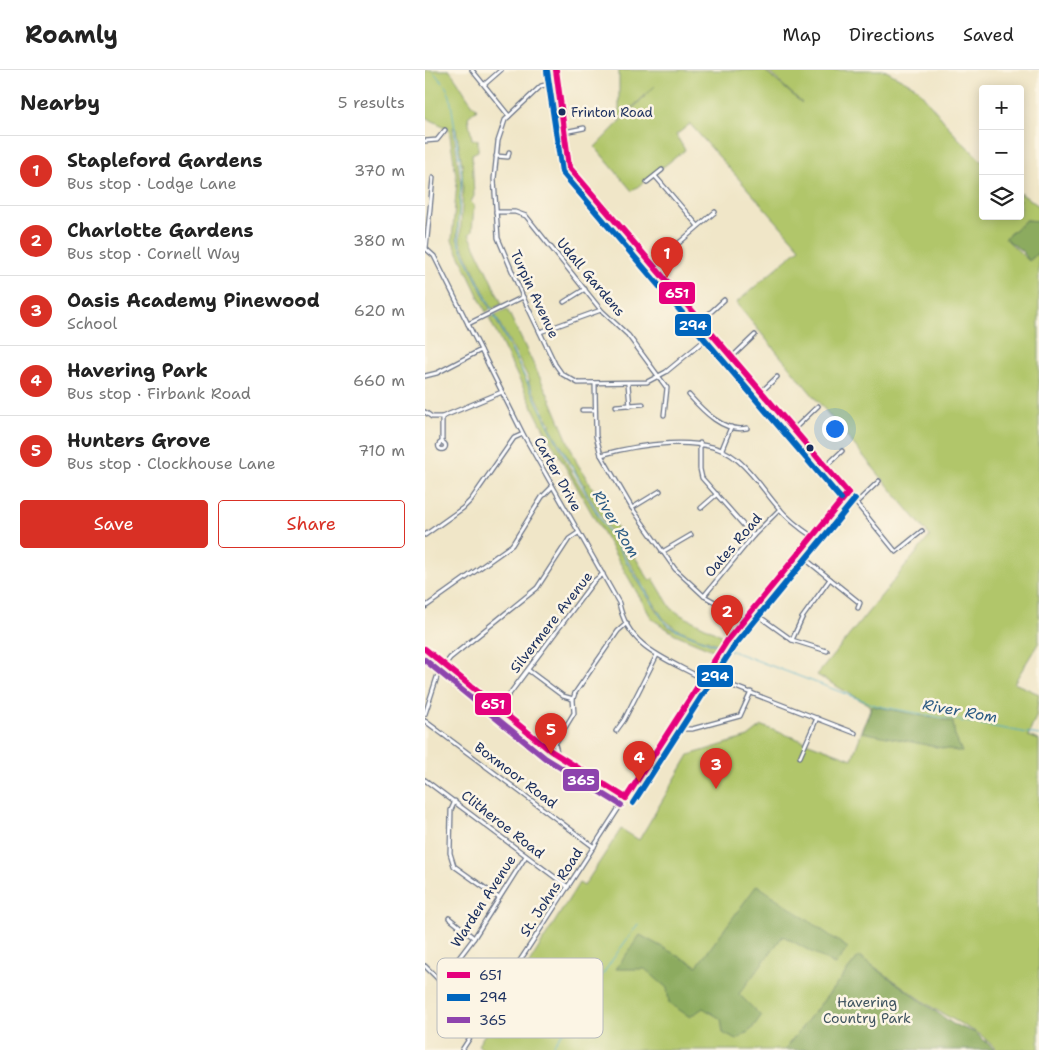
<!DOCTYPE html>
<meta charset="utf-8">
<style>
:root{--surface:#fff;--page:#f6f6f6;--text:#222;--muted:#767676;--line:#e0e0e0;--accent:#d93025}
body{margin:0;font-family:"Shantell Sans",sans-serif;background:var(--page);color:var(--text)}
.controls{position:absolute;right:15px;top:15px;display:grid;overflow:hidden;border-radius:5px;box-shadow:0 2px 12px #0003}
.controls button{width:45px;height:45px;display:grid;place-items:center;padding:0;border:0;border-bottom:1px solid var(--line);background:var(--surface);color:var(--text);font:25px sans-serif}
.you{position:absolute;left:409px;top:358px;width:18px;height:18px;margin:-12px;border:4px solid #fff;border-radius:50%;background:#1a73e8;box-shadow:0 0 0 8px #1a73e833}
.badge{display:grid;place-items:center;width:32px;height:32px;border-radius:50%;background:var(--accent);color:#fff;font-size:16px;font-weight:700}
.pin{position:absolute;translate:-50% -41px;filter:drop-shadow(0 1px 2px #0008)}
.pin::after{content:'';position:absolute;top:26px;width:18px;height:15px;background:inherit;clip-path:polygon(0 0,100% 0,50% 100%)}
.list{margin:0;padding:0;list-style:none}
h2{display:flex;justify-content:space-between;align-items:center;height:65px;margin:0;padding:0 20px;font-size:21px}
h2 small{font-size:16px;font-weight:400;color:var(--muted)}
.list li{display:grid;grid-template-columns:32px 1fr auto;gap:15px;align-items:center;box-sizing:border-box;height:70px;padding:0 20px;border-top:1px solid var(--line)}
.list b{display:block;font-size:19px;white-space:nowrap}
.list p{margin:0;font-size:16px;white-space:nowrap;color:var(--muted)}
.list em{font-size:16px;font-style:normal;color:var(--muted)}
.actions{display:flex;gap:10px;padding:15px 20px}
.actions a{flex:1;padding:11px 0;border:1px solid var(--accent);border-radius:5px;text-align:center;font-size:18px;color:var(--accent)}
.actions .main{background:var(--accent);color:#fff}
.icon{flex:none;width:28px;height:28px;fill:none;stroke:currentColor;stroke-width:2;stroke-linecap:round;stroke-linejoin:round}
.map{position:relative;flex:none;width:614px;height:980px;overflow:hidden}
header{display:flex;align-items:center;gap:30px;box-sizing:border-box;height:70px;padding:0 25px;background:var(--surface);border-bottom:1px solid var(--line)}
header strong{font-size:24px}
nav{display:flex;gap:28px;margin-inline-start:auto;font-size:18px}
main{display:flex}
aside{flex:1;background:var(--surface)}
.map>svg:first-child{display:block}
.green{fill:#b1c66a;stroke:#667a64}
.forest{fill:#8cab5e;stroke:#546d5e}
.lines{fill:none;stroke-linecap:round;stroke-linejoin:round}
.stream{stroke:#4badca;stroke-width:1}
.minor-casing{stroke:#666f83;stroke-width:5.5}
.minor{stroke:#fff;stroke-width:3}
.bus-1-casing{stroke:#fcf5e5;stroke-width:10}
.bus-2-casing{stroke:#fcf5e5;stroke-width:10}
.bus-3-casing{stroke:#fcf5e5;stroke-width:10}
.bus-1{stroke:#e5007d;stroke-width:6}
.bus-2{stroke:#0065bd;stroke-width:6}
.bus-3{stroke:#8e44ad;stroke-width:6}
.bus-dot{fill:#1b2f5e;stroke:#fcf5e5;stroke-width:2}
.labels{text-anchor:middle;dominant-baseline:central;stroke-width:5;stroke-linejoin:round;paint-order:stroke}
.bus-label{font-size:13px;fill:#1b2f5e;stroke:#fcf5e5;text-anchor:start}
.street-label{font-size:14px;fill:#1b2f5e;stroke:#fcf5e5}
.park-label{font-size:14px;fill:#405561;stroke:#fcf5e5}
.water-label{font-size:15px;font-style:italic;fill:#2c5b84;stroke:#fcf5e5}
.key{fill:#fcf5e5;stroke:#b8babc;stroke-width:1}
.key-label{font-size:14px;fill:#1b2f5e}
.line-badge{stroke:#fcf5e5;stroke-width:2}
.badge-label{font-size:14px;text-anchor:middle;font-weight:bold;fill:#fff}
</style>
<header>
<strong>Roamly</strong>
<nav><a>Map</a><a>Directions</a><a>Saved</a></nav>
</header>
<main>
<aside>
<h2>Nearby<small>5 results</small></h2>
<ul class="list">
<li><span class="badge">1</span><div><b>Stapleford Gardens</b><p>Bus stop · Lodge Lane</p></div><em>370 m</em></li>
<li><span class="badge">2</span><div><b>Charlotte Gardens</b><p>Bus stop · Cornell Way</p></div><em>380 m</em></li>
<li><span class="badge">3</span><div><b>Oasis Academy Pinewood</b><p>School</p></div><em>620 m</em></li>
<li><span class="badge">4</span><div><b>Havering Park</b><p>Bus stop · Firbank Road</p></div><em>660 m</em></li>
<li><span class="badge">5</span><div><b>Hunters Grove</b><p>Bus stop · Clockhouse Lane</p></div><em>710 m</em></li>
</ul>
<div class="actions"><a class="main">Save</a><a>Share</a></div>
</aside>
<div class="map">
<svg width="614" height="980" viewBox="0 0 614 980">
<rect width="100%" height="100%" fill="#fcf5e5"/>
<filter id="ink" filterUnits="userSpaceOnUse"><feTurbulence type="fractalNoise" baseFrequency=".02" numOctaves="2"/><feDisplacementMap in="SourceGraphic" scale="10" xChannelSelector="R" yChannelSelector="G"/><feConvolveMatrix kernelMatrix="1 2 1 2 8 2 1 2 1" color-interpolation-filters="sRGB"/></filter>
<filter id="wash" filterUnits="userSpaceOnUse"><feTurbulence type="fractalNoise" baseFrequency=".0096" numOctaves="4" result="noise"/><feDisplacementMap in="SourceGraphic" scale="20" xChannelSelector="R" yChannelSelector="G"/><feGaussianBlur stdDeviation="1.12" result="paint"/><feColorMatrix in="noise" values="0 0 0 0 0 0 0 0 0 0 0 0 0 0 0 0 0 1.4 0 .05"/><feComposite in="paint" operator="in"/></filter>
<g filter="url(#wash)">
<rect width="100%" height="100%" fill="#f0e6c8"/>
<!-- green -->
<g class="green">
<path d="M0,0H24C35,12 40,27 52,39L43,47L47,69L53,70V81L47,84L49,126L46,132L49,135L47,162L44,164L77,234L67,239L35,171L38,118L37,99H38L31,59L28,57L36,116L32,169L65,239L61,242L27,170L32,112L24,59L0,47Z"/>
<polygon points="194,0 339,0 377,33 342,0 459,0 491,17 532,67 558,92 558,146 595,146 595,123 614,136 614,151 601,150 580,168 604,191 614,182 614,572 589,613 614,624 611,647 603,666 614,670 614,980 572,980 556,965 511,940 434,886 359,980 59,980 53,975 154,813 159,816 196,759 214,770 264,685 323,667 337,656 427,689 446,636 392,605 505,466 311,233 375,178 265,54 251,65 260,80 207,121 170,77 230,16 194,50"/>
<polygon points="82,239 127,333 152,393 223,508 225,511 228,508 246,538 256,545 300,567 295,575 281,570 283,569 279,570 250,558 238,548 158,416 161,415 158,414 124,355 126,355 103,311 105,311 70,245"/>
<polygon points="69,246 147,403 232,542 244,557 294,577 290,581 250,564 227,549 116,354 64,248"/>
</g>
<!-- forest -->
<g class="forest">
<polygon points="601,150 614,151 614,182 604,191 598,182 580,168"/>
<polygon points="447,636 528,652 530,666 537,682 437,662"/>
<polygon points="332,815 423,878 410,895 358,866 314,924 336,946 326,960 311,970 298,963 296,949 278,938 265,947 244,933 242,918 220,899 191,899 215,865 272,896"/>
<polygon points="434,886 528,954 551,963 570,980 359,980"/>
</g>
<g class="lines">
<!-- stream -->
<g class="stream">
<polyline points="7,0 21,17 25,26 37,106 33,155 34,173 123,354 179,455 239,551 248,558 275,569 453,636 614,665"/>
<path d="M125,980C156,939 182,895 213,854"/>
</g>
</g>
</g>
<g filter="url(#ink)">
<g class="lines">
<!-- minor casing -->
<g class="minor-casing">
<g id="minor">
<polyline points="47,0 84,46"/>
<polyline points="131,0 144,97 262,237 370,358 471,482 497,461"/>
<polyline points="132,12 116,16 80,50 73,71 69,109 73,168 98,227 130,294 137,304 153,313 222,312 241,302 286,265"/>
<polyline points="60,14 76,0"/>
<polyline points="139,62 159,58"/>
<polyline points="0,71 12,70 20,60"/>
<polyline points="71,86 83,87 84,82"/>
<polyline points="230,106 273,156"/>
<polyline points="222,112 237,100"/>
<polyline points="71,142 90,142 101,146 176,240 203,265 242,318 239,345"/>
<path d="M0,178L9,186L98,364L194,533C203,578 240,588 276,608L282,606L430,663"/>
<polyline points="1,179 8,108"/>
<polyline points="227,196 290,142"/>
<polyline points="139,232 160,219"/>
<polyline points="275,252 299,230"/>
<polyline points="43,254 98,227"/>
<polyline points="115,262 176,240"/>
<polyline points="307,287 330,265"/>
<polyline points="0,306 12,303 56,280"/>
<polyline points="170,314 171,366 176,385 207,438 250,499 279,526 304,540 319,552"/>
<polyline points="203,314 205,336"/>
<polyline points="337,321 352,307"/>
<path d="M264,325C278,341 299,363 322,358"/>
<polyline points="191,336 218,334"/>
<polyline points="157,340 170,340"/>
<polyline points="0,342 7,347 17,347 77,322"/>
<polyline points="17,347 17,372"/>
<polyline points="370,358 393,336"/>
<circle cx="17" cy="376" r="3.5"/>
<polyline points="275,373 275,399 277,408 328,466"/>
<polyline points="297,379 306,357"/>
<path d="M176,385C211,375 280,363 310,388C327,401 339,421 353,437C362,448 376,459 388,467"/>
<polyline points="401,396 417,381"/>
<polyline points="431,433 454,411"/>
<polyline points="207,438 235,421"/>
<polyline points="276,438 292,424"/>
<polyline points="0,465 38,438 46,430 89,368 98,364"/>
<polyline points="237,482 266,465"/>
<polyline points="374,484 435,533 433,538"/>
<polyline points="279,526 328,466 355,439"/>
<polyline points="0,537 87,475 117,427 127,417"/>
<polyline points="328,542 367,570 402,581"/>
<polyline points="367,570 377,548 405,509"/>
<polyline points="0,579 126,681 201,728"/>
<polyline points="103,600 138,626 148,629"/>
<polyline points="74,638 169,511 178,504"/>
<polyline points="0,644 13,604 25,588 112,518 144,469 153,463"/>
<polyline points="0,651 169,777"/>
<polyline points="249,653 260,659 267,659 315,646 326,622"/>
<polyline points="191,661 199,650 232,585"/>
<polyline points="130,674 149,643 148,629 150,623 193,561 202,553"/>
<polyline points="130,674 133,685"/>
<polyline points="120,676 130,674"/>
<polyline points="375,687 392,648"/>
<polyline points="0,710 143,817"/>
<polyline points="30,731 26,740 25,783 29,796 74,828"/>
<polyline points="24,848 49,868"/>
<polyline points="0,896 40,936 58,947"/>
<polyline points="15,913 49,868 101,786"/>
<polyline points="37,980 302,571 423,423"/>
</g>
</g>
<!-- minor -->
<use href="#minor" class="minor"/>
<!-- bus-1 casing -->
<g class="bus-1-casing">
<g id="bus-1">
<polyline points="131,0 144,97 423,423"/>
<polyline points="0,579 126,681 201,728"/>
<polyline points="201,728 302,571 423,423"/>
</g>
</g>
<!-- bus-2 casing -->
<g class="bus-2-casing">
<g id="bus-2">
<polyline points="122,1 137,102 416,429"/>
<polyline points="208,733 309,576 430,429"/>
</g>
</g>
<!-- bus-3 casing -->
<g class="bus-3-casing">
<polyline id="bus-3" points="0,590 120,688 196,735"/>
</g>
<!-- bus-1 -->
<use href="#bus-1" class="bus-1"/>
<!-- bus-2 -->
<use href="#bus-2" class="bus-2"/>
<!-- bus-3 -->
<use href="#bus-3" class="bus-3"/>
</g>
</g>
<!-- markers -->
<g class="bus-dot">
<circle cx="137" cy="42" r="4.5"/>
<circle cx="385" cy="378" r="4.5"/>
</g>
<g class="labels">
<!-- bus labels -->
<g class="bus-label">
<text x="146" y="42">Frinton Road</text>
</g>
<!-- street labels -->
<g class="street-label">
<text transform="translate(166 207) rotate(50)">Udall Gardens</text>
<text transform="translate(110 224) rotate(65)">Turpin Avenue</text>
<text transform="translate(133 404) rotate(61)">Carter Drive</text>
<text transform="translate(308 475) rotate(-49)">Oates Road</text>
<text transform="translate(126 552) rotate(-52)">Silvermere Avenue</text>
<text transform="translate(91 705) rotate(37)">Boxmoor Road</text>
<text transform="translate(78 754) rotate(38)">Clitheroe Road</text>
<text transform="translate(126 822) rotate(-57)">St. Johns Road</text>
<text transform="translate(58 831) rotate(-57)">Warden Avenue</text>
</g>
<!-- park labels -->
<g class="park-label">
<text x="442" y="932">Havering<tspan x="442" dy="16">Country Park</tspan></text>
</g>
<!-- water labels -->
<g class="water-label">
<text transform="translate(191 454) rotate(59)">River Rom</text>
<text transform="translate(535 641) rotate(10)">River Rom</text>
</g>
</g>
<!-- legend -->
<rect x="12" y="888" width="166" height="80" rx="8" class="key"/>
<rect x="22" y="902" width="23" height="6" fill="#e5007d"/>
<rect x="22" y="924" width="23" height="7" fill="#0065bd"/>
<rect x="22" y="947" width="23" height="6" fill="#8e44ad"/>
<g class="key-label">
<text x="54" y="910">651</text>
<text x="54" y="932">294</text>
<text x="54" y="955">365</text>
</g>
<g class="line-badge">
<rect x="233" y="211" width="38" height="24" rx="5" fill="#e5007d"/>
<rect x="249" y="243" width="38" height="24" rx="5" fill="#0065bd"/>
<rect x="271" y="594" width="38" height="24" rx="5" fill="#0065bd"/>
<rect x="49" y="622" width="38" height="24" rx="5" fill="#e5007d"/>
<rect x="137" y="698" width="38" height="24" rx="5" fill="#8e44ad"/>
</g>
<g class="badge-label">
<text x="252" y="228">651</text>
<text x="268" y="260">294</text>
<text x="290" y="611">294</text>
<text x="68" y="639">651</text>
<text x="156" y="715">365</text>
</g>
</svg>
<div class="controls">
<button>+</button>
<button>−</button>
<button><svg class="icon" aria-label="layers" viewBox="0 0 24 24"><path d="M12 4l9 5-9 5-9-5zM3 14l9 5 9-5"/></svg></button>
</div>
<div class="you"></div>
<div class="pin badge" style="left:242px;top:208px">1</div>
<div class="pin badge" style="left:302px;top:566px">2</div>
<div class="pin badge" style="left:291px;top:719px">3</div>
<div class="pin badge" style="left:214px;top:712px">4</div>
<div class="pin badge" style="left:126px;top:684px">5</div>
</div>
</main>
